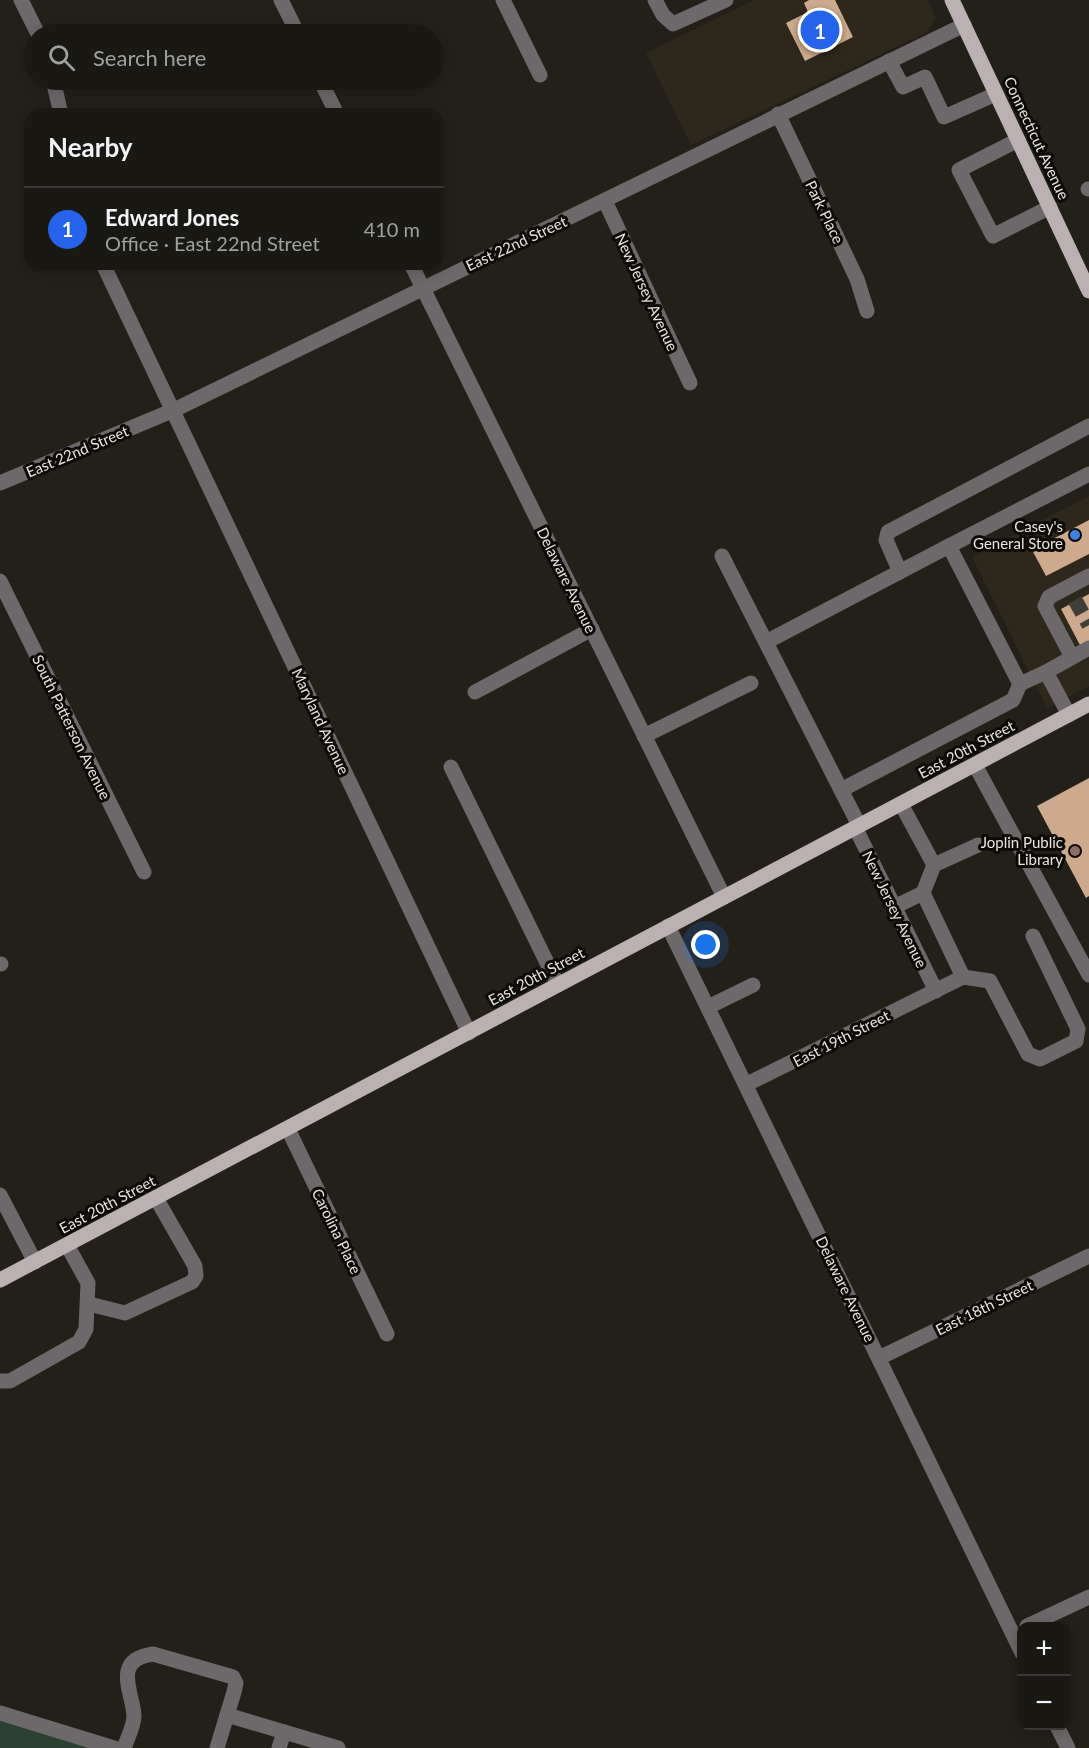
<!DOCTYPE html>
<meta charset="utf-8">
<style>
:root{--surface:#1a1813;--page:#272521;--text:#f1f3f6;--muted:#9fa0a0;--line:#383733;--accent:#2563eb}
body{margin:0;font-family:Lato,sans-serif;background:var(--page);color:var(--text)}
.controls{position:absolute;right:18px;bottom:18px;display:grid;overflow:hidden;border-radius:12px;box-shadow:0 3px 15px #0003}
.controls button{width:54px;height:54px;display:grid;place-items:center;padding:0;border:0;border-bottom:2px solid var(--line);background:var(--surface);color:var(--text);font:30px sans-serif}
.you{position:absolute;left:706px;top:945px;width:21px;height:21px;margin:-15px;border:4px solid #fff;border-radius:50%;background:#1a73e8;box-shadow:0 0 0 9px #1a73e833}
.badge{display:grid;place-items:center;width:39px;height:39px;border-radius:50%;background:var(--accent);color:#fff;font-size:20px;font-weight:700}
.pin{position:absolute;translate:-50% -50%;border:3px solid #fff;box-shadow:0 2px 6px #0006}
.list{margin:0;padding:0;list-style:none}
h2{display:flex;justify-content:space-between;align-items:center;height:78px;margin:0;padding:0 24px;font-size:26px}
h2 small{font-size:20px;font-weight:400;color:var(--muted)}
.list li{display:grid;grid-template-columns:39px 1fr auto;gap:18px;align-items:center;box-sizing:border-box;height:84px;padding:0 24px;border-top:2px solid var(--line)}
.list b{display:block;font-size:22px;white-space:nowrap}
.list p{margin:0;font-size:20px;white-space:nowrap;color:var(--muted)}
.list em{font-size:20px;font-style:normal;color:var(--muted)}
.icon{flex:none;width:33px;height:33px;fill:none;stroke:currentColor;stroke-width:2;stroke-linecap:round;stroke-linejoin:round}
.map{position:relative;flex:none;width:1089px;height:1748px;overflow:hidden}
.search{position:absolute;background:var(--surface);box-shadow:0 3px 15px #0003;left:24px;top:24px;width:420px;height:66px;display:flex;align-items:center;gap:15px;box-sizing:border-box;padding:0 21px;border-radius:33px;color:var(--muted);font-size:22px}
.panel{position:absolute;background:var(--surface);box-shadow:0 3px 15px #0003;left:24px;top:108px;width:420px;height:162px;border-radius:18px}
.map>svg:first-child{display:block}
.built{fill:#2d281b}
.green{fill:#2b4233}
.building{fill:#cdaa8d}
.lines{fill:none;stroke-linecap:round;stroke-linejoin:round}
.minor-tunnel{stroke:#403e37;stroke-width:15;stroke-dasharray:15 8;stroke-linecap:butt}
.minor{stroke:#6d6869;stroke-width:15}
.major{stroke:#bbb1b3;stroke-width:15}
.shop-dot{fill:#3f7fe0;stroke:#0b0a07;stroke-width:2}
.education-dot{fill:#8d6e63;stroke:#0b0a07;stroke-width:2}
.labels{text-anchor:middle;dominant-baseline:central;stroke-width:6;stroke-linejoin:round;paint-order:stroke}
.street-label{font-size:15px;fill:#e7e5e0;stroke:#0b0a07}
.poi-label{font-size:15px;fill:#e7e5e0;stroke:#0b0a07;text-anchor:end}
</style>
<div class="map">
<svg width="1089" height="1748" viewBox="0 0 1089 1748">
<rect width="100%" height="100%" fill="#232019"/>
<!-- built -->
<g class="built">
<polygon points="754,0 928,0 936,18 926,33 691,145 646,53"/>
<polygon points="1089,496 1089,686 1047,708 972,557"/>
</g>
<!-- green -->
<polygon class="green" points="0,1720 90,1748 0,1748"/>
<!-- building -->
<g class="building">
<polygon points="809,0 835,0 853,37 805,61 786,23 808,12 804,3"/>
<polygon points="1089,520 1089,554 1046,576 1032,550"/>
<polygon points="1089,594 1089,643 1081,647 1061,609"/>
<polygon points="1089,778 1089,896 1086,898 1037,806"/>
</g>
<g class="lines">
<!-- minor-tunnel -->
<polyline class="minor-tunnel" points="1075,600 1089,625"/>
<!-- minor -->
<g class="minor">
<polyline points="21,0 38,34"/>
<polyline points="281,0 298,34"/>
<polyline points="503,0 540,75"/>
<polyline points="655,0 663,15 673,24 726,0"/>
<polyline points="889,61 903,87 925,77 944,117 996,94"/>
<polyline points="53,80 61,114"/>
<polyline points="320,80 337,114"/>
<polyline points="778,114 857,279 867,311"/>
<polyline points="1018,140 959,170 993,236 1050,207"/>
<polyline points="1088,189 1089,189"/>
<polyline points="605,201 690,383"/>
<polyline points="103,264 469,1033"/>
<polyline points="411,264 724,897"/>
<polyline points="0,483 174,410 964,25"/>
<polyline points="949,546 1089,474"/>
<polyline points="722,556 841,790"/>
<polyline points="900,572 886,540 888,532 1089,426"/>
<polyline points="0,581 144,872"/>
<polyline points="766,642 949,546 1020,684"/>
<polyline points="1072,657 1045,606 1049,597 1089,576"/>
<polyline points="475,692 592,629"/>
<polyline points="1069,715 1046,672 1089,648"/>
<polyline points="644,736 751,683"/>
<polyline points="975,765 1089,975"/>
<polyline points="451,767 558,985"/>
<polyline points="901,804 934,865"/>
<polyline points="859,825 841,790 1013,700 1020,684 1046,672"/>
<polyline points="855,827 936,991"/>
<polyline points="923,893 963,977"/>
<polyline points="894,907 923,893 934,865 978,845"/>
<polyline points="668,926 1022,1653"/>
<polyline points="0,964 1,964"/>
<polyline points="708,1007 753,985"/>
<polyline points="747,1084 963,977 990,981 1028,1054 1040,1059 1076,1041 1078,1029 1033,936"/>
<polyline points="288,1129 387,1334"/>
<polyline points="0,1195 35,1262"/>
<polyline points="89,1304 125,1313 192,1282 196,1276 195,1266 156,1198"/>
<polyline points="879,1358 1089,1256"/>
<polyline points="0,1381 10,1381 79,1342 86,1329 88,1283 67,1245"/>
<polyline points="1027,1626 1089,1597"/>
<polyline points="0,1713 114,1748"/>
<polyline points="227,1715 338,1748"/>
<polyline points="1057,1726 1068,1748"/>
<path d="M124,1748C127,1739 134,1726 134,1716C133,1692 111,1660 153,1654L233,1677L236,1683L234,1692L217,1748"/>
<polyline points="279,1748 284,1732"/>
</g>
<!-- major -->
<g class="major">
<polyline points="952,0 1089,291"/>
<polyline points="0,1280 1089,704"/>
</g>
</g>
<!-- markers -->
<circle class="shop-dot" cx="1075" cy="535" r="6"/>
<circle class="education-dot" cx="1075" cy="851" r="6"/>
<g class="labels">
<!-- street labels -->
<g class="street-label">
<text transform="translate(1037 138) rotate(65)">Connecticut Avenue</text>
<text transform="translate(825 212) rotate(64)">Park Place</text>
<text transform="translate(516 243) rotate(-25)">East 22nd Street</text>
<text transform="translate(647 292) rotate(65)">New Jersey Avenue</text>
<text transform="translate(77 451) rotate(-23)">East 22nd Street</text>
<text transform="translate(567 580) rotate(64)">Delaware Avenue</text>
<text transform="translate(321 721) rotate(65)">Maryland Avenue</text>
<text transform="translate(72 727) rotate(64)">South Patterson Avenue</text>
<text transform="translate(966 749) rotate(-28)">East 20th Street</text>
<text transform="translate(895 909) rotate(64)">New Jersey Avenue</text>
<text transform="translate(536 976) rotate(-28)">East 20th Street</text>
<text transform="translate(841 1038) rotate(-27)">East 19th Street</text>
<text transform="translate(107 1204) rotate(-28)">East 20th Street</text>
<text transform="translate(337 1231) rotate(64)">Carolina Place</text>
<text transform="translate(846 1289) rotate(64)">Delaware Avenue</text>
<text transform="translate(984 1307) rotate(-26)">East 18th Street</text>
</g>
<!-- poi labels -->
<g class="poi-label">
<text x="1063" y="526">Casey's<tspan x="1063" dy="17">General Store</tspan></text>
<text x="1063" y="842">Joplin Public<tspan x="1063" dy="17">Library</tspan></text>
</g>
</g>
</svg>
<div class="controls">
<button>+</button>
<button>−</button>
</div>
<div class="you"></div>
<div class="pin badge" style="left:820px;top:30px">1</div>
<div class="search"><svg class="icon" aria-label="search" viewBox="0 0 24 24"><circle cx="10" cy="10" r="6"/><path d="M15 15l6 6"/></svg>Search here</div>
<section class="panel">
<h2>Nearby<small></small></h2>
<ul class="list">
<li><span class="badge">1</span><div><b>Edward Jones</b><p>Office · East 22nd Street</p></div><em>410 m</em></li>
</ul>
</section>
</div>
